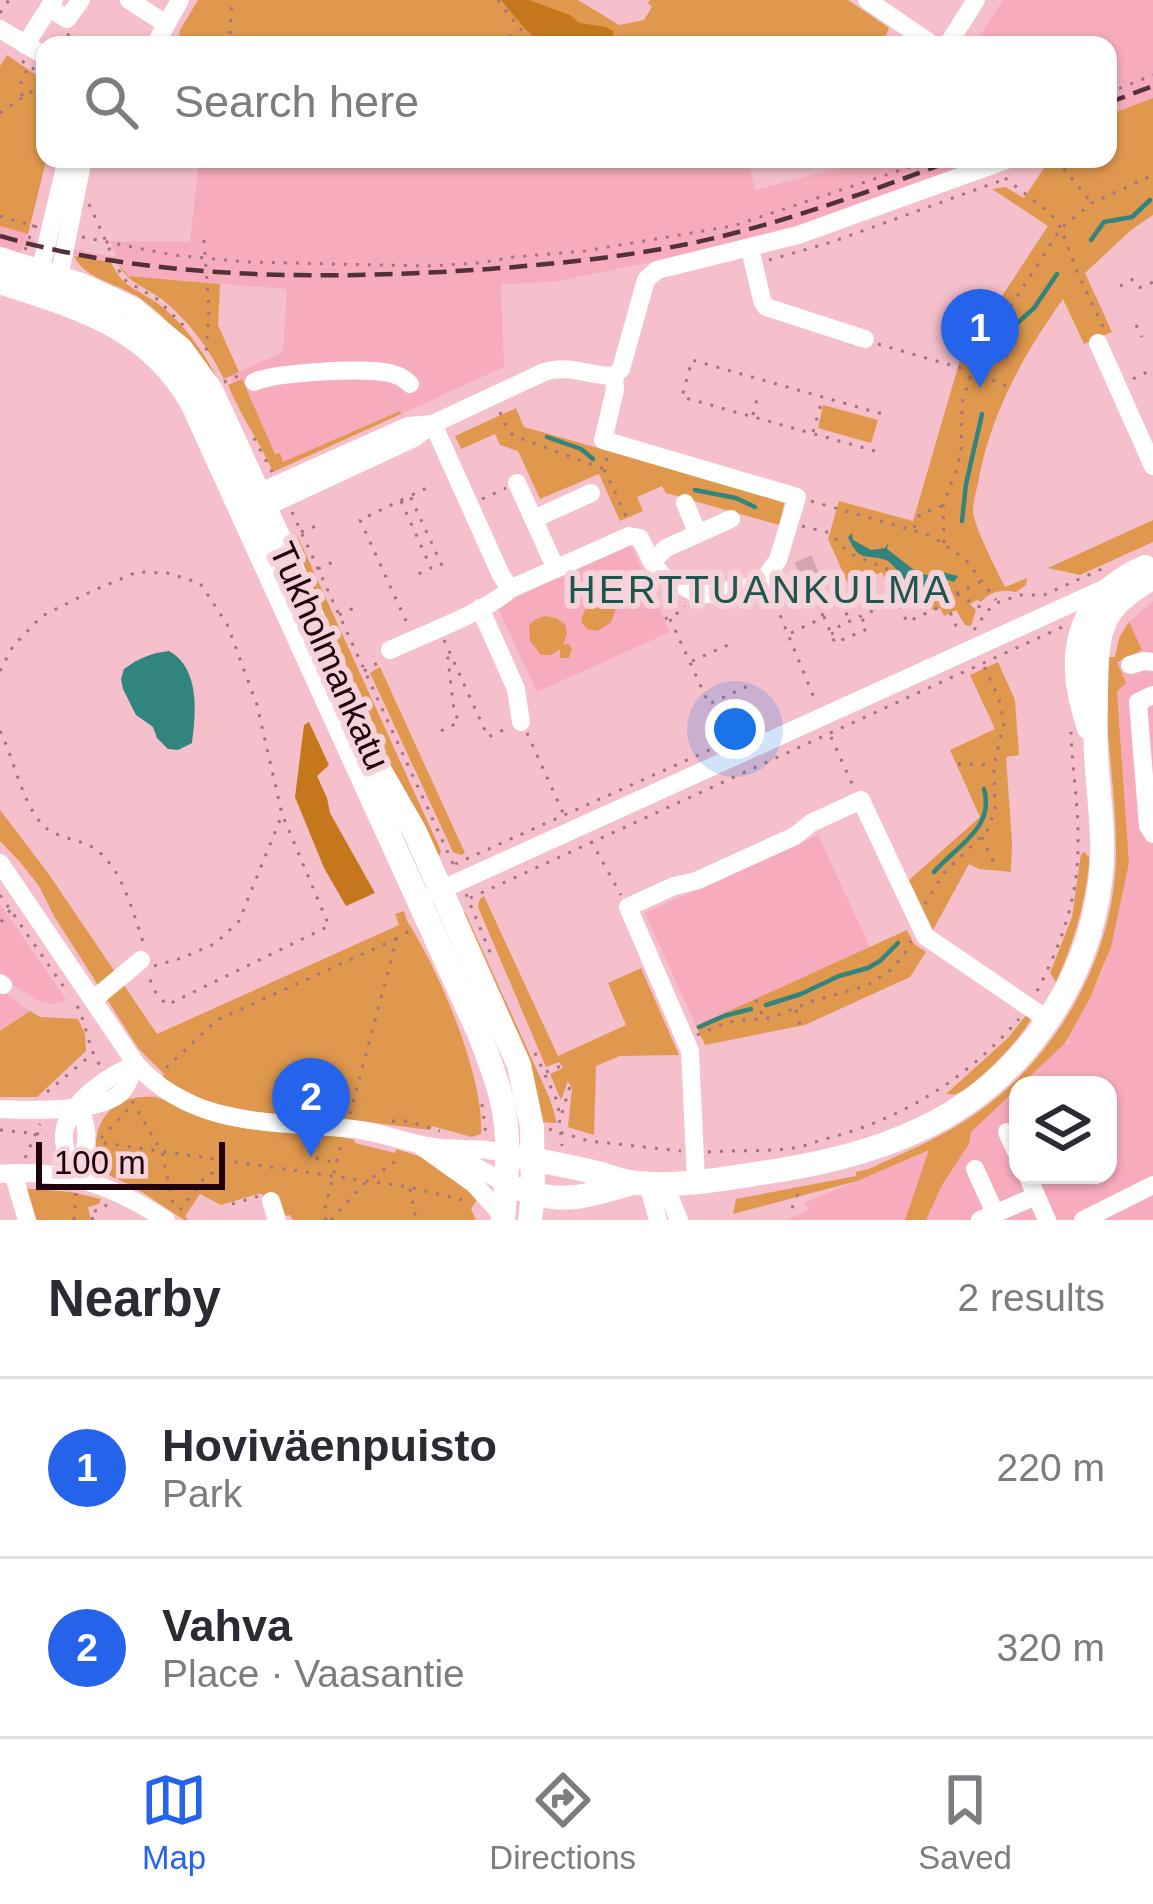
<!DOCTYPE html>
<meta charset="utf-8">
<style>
:root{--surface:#fff;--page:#f7f7f7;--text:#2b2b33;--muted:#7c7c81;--line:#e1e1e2;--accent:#2563eb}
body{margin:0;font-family:Arial,sans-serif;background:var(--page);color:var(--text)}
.controls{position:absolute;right:36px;bottom:36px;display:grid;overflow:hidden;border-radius:24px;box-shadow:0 3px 9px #0004}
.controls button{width:108px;height:108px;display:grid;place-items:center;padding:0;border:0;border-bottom:3px solid var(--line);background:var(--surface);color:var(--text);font:60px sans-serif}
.scale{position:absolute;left:36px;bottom:30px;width:189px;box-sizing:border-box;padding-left:12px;border:6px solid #1f040b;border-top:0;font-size:33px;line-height:42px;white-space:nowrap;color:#1f040b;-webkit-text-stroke:9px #f6d3da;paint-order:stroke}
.you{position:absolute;left:735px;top:729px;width:42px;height:42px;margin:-30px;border:9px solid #fff;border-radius:50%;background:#1a73e8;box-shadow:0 0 0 18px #1a73e833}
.badge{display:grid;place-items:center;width:78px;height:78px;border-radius:50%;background:var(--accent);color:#fff;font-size:39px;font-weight:700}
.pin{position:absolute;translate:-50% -99px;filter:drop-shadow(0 3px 6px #0008)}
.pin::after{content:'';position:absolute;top:63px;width:42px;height:36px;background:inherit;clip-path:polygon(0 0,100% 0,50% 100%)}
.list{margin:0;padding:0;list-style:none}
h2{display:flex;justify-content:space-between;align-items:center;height:156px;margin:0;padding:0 48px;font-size:51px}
h2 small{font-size:39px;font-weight:400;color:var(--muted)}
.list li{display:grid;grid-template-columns:78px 1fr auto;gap:36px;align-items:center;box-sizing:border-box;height:180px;padding:0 48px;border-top:3px solid var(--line)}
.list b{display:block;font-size:45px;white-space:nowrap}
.list p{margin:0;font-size:39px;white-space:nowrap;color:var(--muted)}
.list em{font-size:39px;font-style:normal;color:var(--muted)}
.icon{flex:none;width:66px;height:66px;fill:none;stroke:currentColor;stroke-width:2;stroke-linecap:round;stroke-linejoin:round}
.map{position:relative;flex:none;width:1153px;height:1220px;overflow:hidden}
.search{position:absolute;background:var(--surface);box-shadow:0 3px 9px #0004;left:36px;right:36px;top:36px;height:132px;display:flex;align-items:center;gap:30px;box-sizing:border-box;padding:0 42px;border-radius:24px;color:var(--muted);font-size:45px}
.sheet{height:516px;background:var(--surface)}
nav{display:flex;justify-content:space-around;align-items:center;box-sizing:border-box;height:168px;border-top:3px solid var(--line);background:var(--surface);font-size:33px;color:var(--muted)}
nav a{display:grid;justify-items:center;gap:6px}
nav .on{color:var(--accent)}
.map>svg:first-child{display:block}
.built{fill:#f7acbd}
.green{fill:#df984e}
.forest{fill:#c4781b}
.water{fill:#32857c}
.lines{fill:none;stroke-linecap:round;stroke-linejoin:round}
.stream{stroke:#32857c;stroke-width:4.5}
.minor-tunnel{stroke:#d5a4ae;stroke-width:18;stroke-dasharray:18 9;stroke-linecap:butt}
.path{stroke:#a0757f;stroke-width:3;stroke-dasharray:3 9;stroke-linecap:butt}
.minor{stroke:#fff;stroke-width:18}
.major{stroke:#fff;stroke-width:24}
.rail{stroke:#533139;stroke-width:4.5;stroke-dasharray:18 9;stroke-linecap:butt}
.labels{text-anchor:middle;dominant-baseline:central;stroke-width:12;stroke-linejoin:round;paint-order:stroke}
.street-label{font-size:36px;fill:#1f040b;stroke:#f6d3da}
.neighbourhood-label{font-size:39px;letter-spacing:3px;fill:#1d564f;stroke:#f6d3da}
</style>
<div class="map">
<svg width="1153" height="1220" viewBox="0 0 1153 1220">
<rect width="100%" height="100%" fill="#f5c0cb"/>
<!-- built -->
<g class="built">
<polygon points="1003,0 1153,0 1153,98 1108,115 1108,45 974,45"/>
<polygon points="199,159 748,159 755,190 873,159 989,159 808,224 719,248 553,282 501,284 504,367 273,472 230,376 283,352 287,289 127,276 120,263 23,246 20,253 0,247 0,226 28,234 26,238 32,240 108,256 116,256 110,241 190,242"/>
<polygon points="631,545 670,632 537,692 497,606"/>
<polygon points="1153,601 1153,1220 786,1220 808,1210 805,1203 971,1132 1018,1086 1018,1175 1108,1175 1108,1085 1019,1085 1060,1045 1071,1043 1067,1039 1069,1032 1102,973 1129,863 1115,659 1129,622"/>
<polygon points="818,835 870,947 696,1026 645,913"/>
<polygon points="0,904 67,1001 51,1004 37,1000 7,981 1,990 30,1011 0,1031"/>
</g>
<!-- green -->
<g class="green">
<polygon points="198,0 578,0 619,25 644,20 652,7 648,3 650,0 848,0 889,28 882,45 177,45 180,30"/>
<polygon points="7,55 45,81 45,165 28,234 0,226 0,66"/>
<path d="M1153,98V215L1131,230L1085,273L1112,332L1084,344L1063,299C1023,355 990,415 978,483C976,492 973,502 973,510C973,526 997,570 1005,587L1027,578L1026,585L1016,592C1002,590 991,590 981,602L977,600L970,604L976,610L971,626L965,625L956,610L944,616L940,608L935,610L893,595L882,572L849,586L828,539L839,501L913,521L960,360L1048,226L992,189L1005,187L1024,198L1050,159H1108V115Z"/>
<path d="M74,256L111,262C123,290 140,289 161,306C190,329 210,362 225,394C201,363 176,325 144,301C123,284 85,281 74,256Z"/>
<path d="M118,263L128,276L220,284L218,325L239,372L224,379C210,350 189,321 163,300C146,287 127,283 118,263Z"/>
<path d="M242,379L275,454L280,453L283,462L400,411L401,414L273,472C259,441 241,416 228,385Z"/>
<polygon points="823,405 878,420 871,443 818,428"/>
<polygon points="516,408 524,427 785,501 779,525 666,493 662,486 637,497 643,511 620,521 599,474 540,499 518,451 500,445 495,434 461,449 455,436"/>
<polygon points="1153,520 1153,542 1080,575 1048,568"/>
<polygon points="294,534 298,537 441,851 438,859 389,776 286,536"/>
<path d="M607,592L613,593L616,609L611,622L598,631L587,629L581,622C583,607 594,598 607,592Z"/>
<polygon points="545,616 556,618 565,624 567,634 563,645 569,644 572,649 569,658 560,658 560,649 551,655 541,655 530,641 529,625 536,619"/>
<path d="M1129,622L1142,650L1117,662L1126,683L1117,691L1129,863L1111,947L1090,998L1065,1043L971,1132L969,1144L942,1185L926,1220H905L929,1150L857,1181L733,1214L736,1199L856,1176V1172L869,1169C900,1154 931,1142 960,1124C1050,1069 1113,965 1116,858C1117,791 1103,724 1105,657H1115L1119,638Z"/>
<polygon points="998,662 1015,700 1019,755 1006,757 1012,842 1011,872 979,869 969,864 933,930 909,880 980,817 950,750 995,729 970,675"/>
<polygon points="380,667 465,853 461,855 453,852 370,673"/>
<path d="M0,810L48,873L157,1034L399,925L395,914L404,911L407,921C438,968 485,1078 481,1134L472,1137L432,1126L430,1130L345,1119L273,1116L215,1106L161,1078L164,1074L138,1048L54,916L39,886L20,862L0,841Z"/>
<path d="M1084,852L1089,857V864C1085,906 1073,944 1056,982L1050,973L1072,917L1081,854Z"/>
<polygon points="484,896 558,1056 626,1025 608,983 641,968 679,1055 620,1056 596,1066 594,1135 568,1127 572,1089 568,1081 561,1100 550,1074 563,1068 559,1062 546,1067 478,907 480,899"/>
<polygon points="465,912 550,1099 557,1123 538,1122 459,914"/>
<polygon points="907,930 914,944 926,952 910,977 805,1025 705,1045 696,1026"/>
<polygon points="30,1011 40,1017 78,1019 85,1034 86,1051 37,1097 0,1097 0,1031"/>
<path d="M1028,1013L1031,1018C1025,1035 974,1088 956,1094C953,1095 949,1094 946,1094L1008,1038Z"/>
<path d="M156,1097C184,1107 209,1123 238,1127C277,1134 316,1130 355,1140V1143L395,1153L396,1149L422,1157L478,1198L471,1209L476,1220H293L290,1215L283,1216L262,1194H258L221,1205L200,1194L185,1216L188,1220H184C168,1209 152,1199 136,1188C128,1183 118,1180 111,1176C91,1164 93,1132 105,1116C118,1099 135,1096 156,1097Z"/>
<polygon points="19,1188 71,1192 101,1199 99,1204 88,1207 91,1220 24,1220"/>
</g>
<!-- forest -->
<g class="forest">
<polygon points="501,0 529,0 570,15 579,23 606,27 613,31 613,37 607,45 545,45 526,30"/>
<polygon points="309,722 329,765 317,776 327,798 330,813 375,893 346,906 324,868 295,797 304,725"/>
</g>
<!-- water -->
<g class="water">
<path d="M852,533L853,540L871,550L885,548L888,543L887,549L918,573L931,576L942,572L958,576L954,582L945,579C903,598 916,586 888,561C866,552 860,565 848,537Z"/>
<path d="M169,651C200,668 196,713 192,743L178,750L168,749L157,738L153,727L136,715L123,689L121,679L124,669C139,658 151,653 169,651Z"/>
</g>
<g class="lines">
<!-- stream -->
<g class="stream">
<polyline points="1091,240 1104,222 1132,217 1150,200"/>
<polyline points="1006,355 1013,327 1034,308 1057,274"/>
<polyline points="547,437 581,449 593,459"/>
<polyline points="695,490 736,498 755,507"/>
<polyline points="962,521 966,484 982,414"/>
<path d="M934,872C956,846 995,829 984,789"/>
<polyline points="766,1005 801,994 839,976 868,968 880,961 898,943"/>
<polyline points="699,1027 724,1016 751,1009"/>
</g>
<!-- minor-tunnel -->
<polyline class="minor-tunnel" points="803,559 816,589"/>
<!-- path -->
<g class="path">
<polyline points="498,0 519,28 542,45"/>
<polyline points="0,13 9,0"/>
<polyline points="67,34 85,45"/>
<polyline points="230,34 232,0"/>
<polyline points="211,45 230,36 261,45"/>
<polyline points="500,45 518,29"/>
<polyline points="22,61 45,77"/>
<polyline points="1108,93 1153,75"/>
<polyline points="22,96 21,82 29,66"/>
<polyline points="0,113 45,82"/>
<polyline points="1056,159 1091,202"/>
<polyline points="1005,178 1051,214 1061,228 1078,274 1105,331"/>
<polyline points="89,204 123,279 157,299 187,329"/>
<polyline points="0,216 37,227"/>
<polyline points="82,237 173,255 247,262 428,266 480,263 513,257 585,251 733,226 934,159"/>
<polyline points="204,240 209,309 206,352"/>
<polyline points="25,250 36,219"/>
<polyline points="769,260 832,242 1005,179"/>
<polyline points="1120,286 1135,278"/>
<polyline points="1139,288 1153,282"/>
<polyline points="1136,325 1142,337"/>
<polyline points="878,344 971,371 1009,387"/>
<polyline points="1133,379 1153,369"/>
<polyline points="224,382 243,374"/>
<polyline points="500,412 508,430 514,436 604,469"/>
<polyline points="753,415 757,399"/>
<polyline points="813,432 822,400"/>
<polyline points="254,438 272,472"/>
<polyline points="875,451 682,397 692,360 886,415"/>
<polyline points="607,458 604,469 628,520"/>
<polyline points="412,495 427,488 424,483"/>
<polyline points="482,499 506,488"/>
<polyline points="401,501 431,568 414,576"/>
<polyline points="811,501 932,536 966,560 996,600"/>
<polyline points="292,512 455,868"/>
<polyline points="802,526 830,533 849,553 889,570 905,587 917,595 944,599 960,635"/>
<polyline points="914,528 920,514 942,506"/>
<polyline points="301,532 316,526"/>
<polyline points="944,543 943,505 958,465 961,449 962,403 975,362 1061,228 1092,203 1153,175"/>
<polyline points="318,569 333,562"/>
<polyline points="771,593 815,700"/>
<polyline points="957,594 985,610"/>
<polyline points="945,598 980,582"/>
<polyline points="339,615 354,608"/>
<polyline points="823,616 821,611 825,609 821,599 836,592 849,619"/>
<polyline points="665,619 682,611 685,606"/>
<polyline points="670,619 709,704 750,685"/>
<polyline points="406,621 360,520 410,496 445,572"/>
<polyline points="974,630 987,611 999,602 1020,595 1044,595 1106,567"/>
<polyline points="791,633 824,617 835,643 867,629 862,618"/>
<polyline points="831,634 840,630 839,626 897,600 907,622 944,605"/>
<polyline points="444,640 488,737 508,728"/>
<polyline points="692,661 730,644"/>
<polyline points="0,671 13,646 42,616 90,592 137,572 167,573 200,583 227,624 257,705 282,814 329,926 167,1005 156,993 147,973"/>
<polyline points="364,671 381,661"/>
<path d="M0,731C14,758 22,804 43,825C56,839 78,838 94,848C123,868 134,916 145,948"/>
<polyline points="441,731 459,722 454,711 447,650"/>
<polyline points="527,733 564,815"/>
<polyline points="831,737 854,788"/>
<polyline points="958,764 992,765"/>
<polyline points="982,837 996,868"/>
<polyline points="591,841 621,895"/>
<polyline points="455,864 725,743"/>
<polyline points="466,894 492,957"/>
<polyline points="0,895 68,993"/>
<polyline points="470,898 1062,627"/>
<polyline points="925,904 944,873 987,831 995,810 994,765 1004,723 999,699 982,662"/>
<polyline points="1,922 11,909"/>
<polyline points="154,966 182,958 216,943 239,921 282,815"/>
<path d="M1037,991C1061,945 1078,898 1078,846C1079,808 1072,770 1071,732"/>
<polyline points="756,1000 764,1019"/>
<path d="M77,1006C88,1026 87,1049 102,1068"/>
<polyline points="796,1010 800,1025"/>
<polyline points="697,1035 728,1022 770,1018 813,1001 866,986 889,971 904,955 911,941"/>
<polyline points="535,1053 558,1103 562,1146"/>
<polyline points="166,1068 217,1020 396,939"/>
<polyline points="546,1072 561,1066"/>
<polyline points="47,1092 90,1056"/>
<polyline points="132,1101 162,1152 174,1208"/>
<polyline points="482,1104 486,1135"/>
<polyline points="562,1113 570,1086"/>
<polyline points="350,1114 394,949 397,938 413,929"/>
<polyline points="392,1121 408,1121 440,1131"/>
<polyline points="549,1129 589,1141 681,1151"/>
<polyline points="0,1130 48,1135"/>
<polyline points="101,1138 131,1106"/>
<polyline points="104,1143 409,1187 467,1201"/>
<path d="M708,1152C736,1150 766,1152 793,1148C803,1147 812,1143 821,1140C899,1121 966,1080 1019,1019"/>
<polyline points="25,1158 40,1124"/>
<polyline points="316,1158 332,1162"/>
<polyline points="410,1189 416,1220"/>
<polyline points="232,1204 259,1196"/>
<polyline points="792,1208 801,1187"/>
<polyline points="180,1210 205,1177 229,1164"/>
<polyline points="74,1220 76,1192"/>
<polyline points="93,1220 90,1213 105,1207 107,1203"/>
<polyline points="326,1220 324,1212 342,1141"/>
<polyline points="331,1220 366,1182 400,1158"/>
</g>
<!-- minor -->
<g class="minor">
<polyline points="129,0 166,24"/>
<polyline points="867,0 933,45"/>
<polyline points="49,8 67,19 81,0"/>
<polyline points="0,29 45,56"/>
<polyline points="25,45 54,0"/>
<polyline points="155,45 180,0"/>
<polyline points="944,45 950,41 976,0"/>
<polyline points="750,249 762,300 766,307 865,339"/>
<polyline points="41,279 40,272 67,159"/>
<polyline points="50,288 59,278 83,159"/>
<polyline points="1098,343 1153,466"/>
<polyline points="614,376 621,369 644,287 646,280 657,270 798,235 1009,159"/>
<path d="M254,382C277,372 368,367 393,374C402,377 403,378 410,384"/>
<polyline points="433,424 501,575 510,589 629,536 640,538 652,562 663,576 700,595 750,587 764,579 778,560 797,497 603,440 615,390 614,376"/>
<polyline points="517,483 556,569"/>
<polyline points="247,498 408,426 433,424"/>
<polyline points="685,503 698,534"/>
<path d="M257,511L414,438L433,424L544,372C570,364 589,376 614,376"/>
<polyline points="534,519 591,493"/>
<polyline points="652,562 666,548 731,519"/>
<polyline points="480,608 516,689 521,722"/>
<path d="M390,650C420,636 490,610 510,589"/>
<polyline points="1130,665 1144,661 1153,662"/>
<polyline points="1153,695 1138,702 1148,826 1153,834"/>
<path d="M0,863L136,1064C196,1131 279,1120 361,1130C386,1134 409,1144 434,1147C460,1151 481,1146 507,1154"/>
<polyline points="434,893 1108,587"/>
<polyline points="0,983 3,985"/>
<polyline points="93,1000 141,960"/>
<path d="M0,1109C28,1110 105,1114 123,1090C129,1083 132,1072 136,1064"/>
<polyline points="1007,1132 1018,1156"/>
<polyline points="422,1147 474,1184 503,1216"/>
<polyline points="445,1150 507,1184"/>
<polyline points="975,1169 995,1213"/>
<polyline points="13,1173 27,1220"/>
<path d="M0,1174C66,1169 111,1184 166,1220"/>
<polyline points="1027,1175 1047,1220"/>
<path d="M74,1176C69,1161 61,1145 65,1128C73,1099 110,1075 136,1064"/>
<path d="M74,1176C87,1147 92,1136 79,1106"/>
<polyline points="696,1181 690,1051 628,907 674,886 696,881 795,836 811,823 861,800 925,936 1048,1020"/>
<polyline points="648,1183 658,1220"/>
<polyline points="667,1183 670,1198 679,1220"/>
<polyline points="271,1201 277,1220"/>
<polyline points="980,1220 1036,1196"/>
<polyline points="1083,1220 1153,1185"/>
</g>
<!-- major -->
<g class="major">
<polyline points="0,259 81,285 133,309 181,349 211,390 283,547 368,750 415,832 519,1065 532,1127 533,1194 530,1220"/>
<path d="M0,282C79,308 148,326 192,403L479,1033C488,1057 498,1081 503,1106C511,1144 506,1182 503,1220"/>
<path d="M1089,728C1065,659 1073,599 1145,567"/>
<path d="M521,1157C545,1162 569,1166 593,1172C607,1175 622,1182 637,1183C675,1187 717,1180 755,1174C811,1166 869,1154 921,1129C1019,1084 1087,987 1100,882C1106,840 1098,796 1096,754C1095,733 1096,712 1096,691C1097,664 1095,634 1111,611C1122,596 1138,587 1153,577"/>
<path d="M520,1189C562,1206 591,1195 632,1183"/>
</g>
<!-- rail -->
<g class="rail">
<polyline points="1108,103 1153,86"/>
<path d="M0,236C156,281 328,280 489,269C567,263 646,255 723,236C803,216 879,188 956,159"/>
</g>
</g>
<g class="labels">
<!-- street labels -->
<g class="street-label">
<text transform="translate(330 656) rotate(66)">Tukholmankatu</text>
</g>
<!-- neighbourhood labels -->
<g class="neighbourhood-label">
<text x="760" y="589">HERTTUANKULMA</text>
</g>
</g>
</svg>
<div class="controls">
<button><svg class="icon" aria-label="layers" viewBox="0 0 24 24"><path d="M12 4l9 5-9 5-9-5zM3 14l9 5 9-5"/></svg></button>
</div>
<div class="scale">100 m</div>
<div class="you"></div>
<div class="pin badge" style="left:980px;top:388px">1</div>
<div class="pin badge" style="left:311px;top:1157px">2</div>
<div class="search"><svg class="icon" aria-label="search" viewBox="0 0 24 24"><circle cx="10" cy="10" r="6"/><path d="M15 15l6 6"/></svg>Search here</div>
</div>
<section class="sheet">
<h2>Nearby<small>2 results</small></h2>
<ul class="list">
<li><span class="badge">1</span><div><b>Hoviväenpuisto</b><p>Park</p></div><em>220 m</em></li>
<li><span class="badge">2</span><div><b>Vahva</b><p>Place · Vaasantie</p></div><em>320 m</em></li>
</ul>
</section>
<nav>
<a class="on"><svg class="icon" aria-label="map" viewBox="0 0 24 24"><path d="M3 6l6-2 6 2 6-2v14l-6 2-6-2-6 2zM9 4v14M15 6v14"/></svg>Map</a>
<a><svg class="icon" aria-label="directions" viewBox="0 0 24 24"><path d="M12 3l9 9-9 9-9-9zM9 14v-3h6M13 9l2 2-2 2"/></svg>Directions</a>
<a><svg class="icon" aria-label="saved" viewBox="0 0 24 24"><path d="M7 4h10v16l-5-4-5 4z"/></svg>Saved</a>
</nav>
